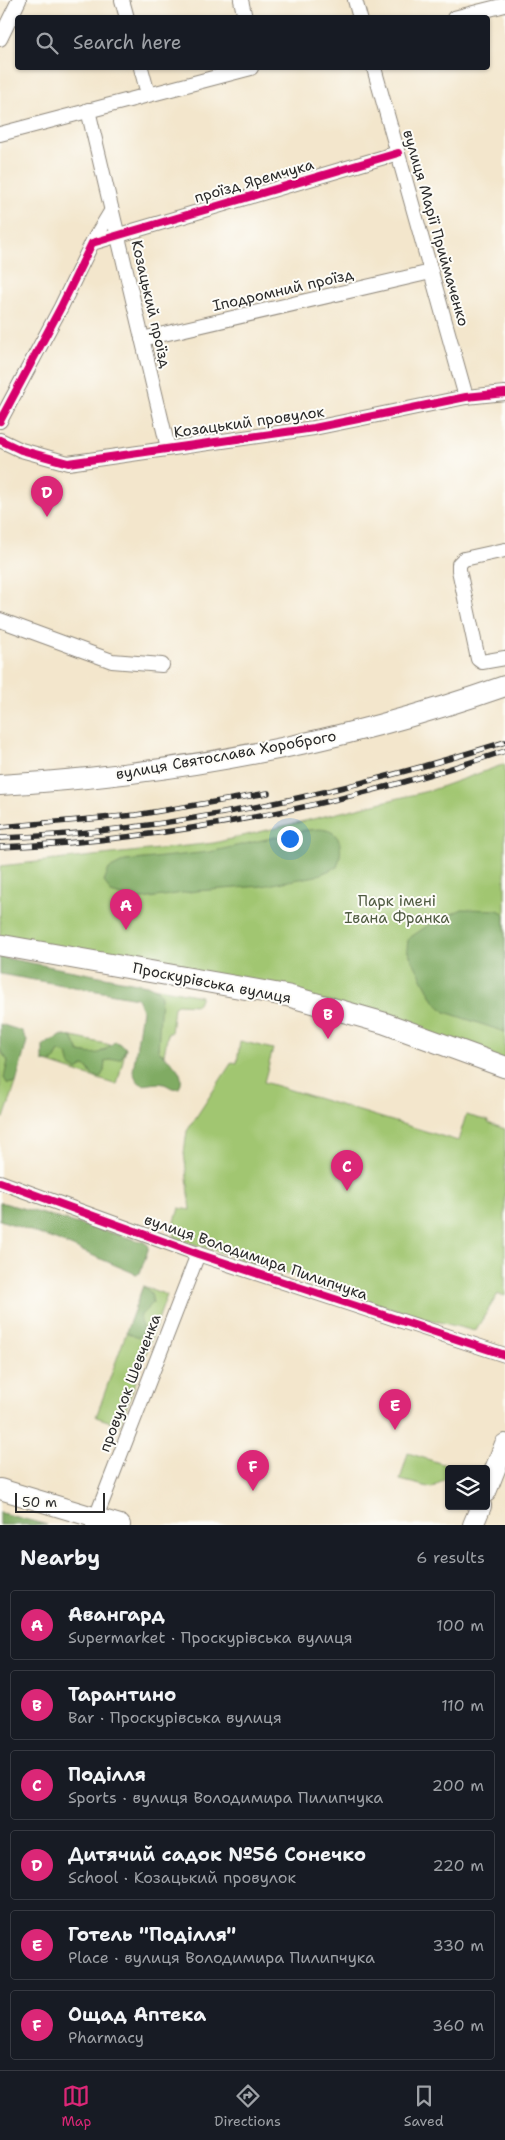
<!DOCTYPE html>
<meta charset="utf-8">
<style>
:root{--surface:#171b24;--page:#20242c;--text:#f1f3f6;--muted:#9ea1a6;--line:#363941;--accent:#db2777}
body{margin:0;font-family:"Shantell Sans",sans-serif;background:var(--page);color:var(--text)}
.controls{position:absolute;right:15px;bottom:15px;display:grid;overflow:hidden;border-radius:5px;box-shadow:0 1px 4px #0004}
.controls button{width:45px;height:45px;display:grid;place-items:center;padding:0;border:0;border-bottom:1px solid var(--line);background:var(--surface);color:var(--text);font:25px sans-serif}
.scale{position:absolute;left:15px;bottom:12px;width:90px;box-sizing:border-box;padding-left:5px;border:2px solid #2b2b2b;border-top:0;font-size:14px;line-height:18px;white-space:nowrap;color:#2b2b2b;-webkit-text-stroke:4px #fdfcf7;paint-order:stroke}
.you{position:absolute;left:289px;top:838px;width:18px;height:18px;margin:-12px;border:4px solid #fff;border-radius:50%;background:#1a73e8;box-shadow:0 0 0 8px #1a73e833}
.badge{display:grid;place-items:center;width:32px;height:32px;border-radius:50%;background:var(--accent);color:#fff;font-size:16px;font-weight:700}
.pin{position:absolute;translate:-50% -41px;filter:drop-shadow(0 1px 2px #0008)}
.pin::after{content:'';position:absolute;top:26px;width:18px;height:15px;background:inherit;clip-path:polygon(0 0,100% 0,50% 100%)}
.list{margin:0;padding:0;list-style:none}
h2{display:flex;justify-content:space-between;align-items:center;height:65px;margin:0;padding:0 20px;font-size:21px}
h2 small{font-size:16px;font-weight:400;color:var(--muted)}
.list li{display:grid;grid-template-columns:32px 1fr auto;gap:15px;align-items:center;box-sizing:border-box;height:70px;margin:0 10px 10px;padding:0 10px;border:1px solid var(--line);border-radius:5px}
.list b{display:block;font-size:19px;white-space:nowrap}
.list p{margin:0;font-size:16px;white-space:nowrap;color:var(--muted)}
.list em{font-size:16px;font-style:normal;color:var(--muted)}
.icon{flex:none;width:28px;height:28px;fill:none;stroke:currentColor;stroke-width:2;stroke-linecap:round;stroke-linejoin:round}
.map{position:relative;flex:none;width:505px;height:1525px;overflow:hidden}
.search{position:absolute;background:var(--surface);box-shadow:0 1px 4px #0004;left:15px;right:15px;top:15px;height:55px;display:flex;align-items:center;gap:12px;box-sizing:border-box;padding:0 18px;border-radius:5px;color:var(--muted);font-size:19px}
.sheet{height:545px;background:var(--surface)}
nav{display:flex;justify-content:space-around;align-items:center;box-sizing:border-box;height:70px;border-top:1px solid var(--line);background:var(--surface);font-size:14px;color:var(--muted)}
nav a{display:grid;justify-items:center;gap:2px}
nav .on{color:var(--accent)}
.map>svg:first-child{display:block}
.green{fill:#a1c671;stroke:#66784e}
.forest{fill:#80ab63;stroke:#566b47}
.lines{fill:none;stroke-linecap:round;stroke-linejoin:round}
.street-casing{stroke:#8f887c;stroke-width:16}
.secondary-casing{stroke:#8f887c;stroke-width:22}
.primary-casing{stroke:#8f887c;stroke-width:23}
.street{stroke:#fff;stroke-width:14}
.secondary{stroke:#fff;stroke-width:20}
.primary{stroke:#fff;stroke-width:21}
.rail-casing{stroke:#2b2b2b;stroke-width:5.5}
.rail{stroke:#fdfcf7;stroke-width:4;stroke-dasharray:11;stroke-linecap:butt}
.cycleway-casing{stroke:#fdfcf7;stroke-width:11}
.cycleway{stroke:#d6006c;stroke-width:8}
.labels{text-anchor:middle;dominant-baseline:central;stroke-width:4;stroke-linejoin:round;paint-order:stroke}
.street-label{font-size:15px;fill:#2b2b2b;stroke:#fdfcf7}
.park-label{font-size:15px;fill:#4e5a40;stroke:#fdfcf7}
</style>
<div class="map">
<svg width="505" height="1525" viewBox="0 0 505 1525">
<rect width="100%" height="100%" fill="#fdfcf7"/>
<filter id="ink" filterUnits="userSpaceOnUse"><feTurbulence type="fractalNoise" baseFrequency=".02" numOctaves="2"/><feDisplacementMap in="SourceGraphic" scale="10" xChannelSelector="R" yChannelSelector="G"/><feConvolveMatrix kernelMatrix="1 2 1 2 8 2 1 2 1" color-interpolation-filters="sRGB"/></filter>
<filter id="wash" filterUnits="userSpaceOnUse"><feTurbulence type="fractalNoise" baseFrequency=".0096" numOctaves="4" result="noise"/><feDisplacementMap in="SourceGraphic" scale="20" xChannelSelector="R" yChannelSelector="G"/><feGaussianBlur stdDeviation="1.12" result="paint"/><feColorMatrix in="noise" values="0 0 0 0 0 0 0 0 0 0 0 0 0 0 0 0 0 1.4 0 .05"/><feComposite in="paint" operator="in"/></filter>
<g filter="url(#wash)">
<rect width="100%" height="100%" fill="#f3e6cc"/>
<!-- green -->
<g class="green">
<polygon points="505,764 505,1062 385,1018 0,939 0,866 214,843 432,790"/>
<polygon points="153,987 201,996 197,1005 177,1004 174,1007 171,1033 168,1033 164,1055 158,1051 157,990"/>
<polygon points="72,1037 111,1045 96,1055 79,1052"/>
<polygon points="240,1041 273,1049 264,1082 458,1141 466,1115 489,1121 488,1123 505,1129 505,1296 498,1294 475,1331 416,1316 175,1238 174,1225 179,1208 191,1210 184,1153 187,1131 232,1062 237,1063"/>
<polygon points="126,1048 117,1085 43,1061 53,1062 59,1052 68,1054 77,1070 82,1066 87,1067 92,1075 104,1071 105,1061 121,1058"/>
<polygon points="0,1050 8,1061 7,1083 16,1083 4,1118 0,1116"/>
<polygon points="143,1286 167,1295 120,1425 96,1417"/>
<polygon points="408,1453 459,1469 449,1469 449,1476 432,1488 400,1480"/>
</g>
<!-- forest -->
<g class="forest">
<path d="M306,830C312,830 320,828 326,830C344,834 342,854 337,867L316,876L262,886L196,891L136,900L111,893L104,881L109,869L125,861L210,852Z"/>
<polygon points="462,909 498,910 505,914 505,1032 445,1012 434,1001 407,950 408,939 427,926"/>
<path d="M0,957L147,985L157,990L161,996L158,1051C168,1059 188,1072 179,1088C172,1090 170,1086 164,1084C149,1080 140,1094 133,1071L142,1010L137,998L0,974Z"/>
<polygon points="0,1024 22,1031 27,1041 16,1083 7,1083 4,1078 8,1061 0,1050"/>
<path d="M63,1035L72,1037L79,1052C97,1055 101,1055 115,1041L126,1048L121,1058L105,1061L104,1071L100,1078L92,1075L87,1067L83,1066L77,1070L70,1066L67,1054L59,1052L53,1062L43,1061V1045Z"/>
<polygon points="0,1202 144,1242 149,1246 148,1250 140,1273 136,1274 61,1242 0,1220"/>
<polygon points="143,1286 151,1293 153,1303 140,1316 143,1332 138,1338 126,1332"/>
<polygon points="0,1512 2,1513 47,1525 0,1525"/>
</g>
</g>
<g filter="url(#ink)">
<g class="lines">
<!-- street casing -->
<g class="street-casing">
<g id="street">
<polyline points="122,0 127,18"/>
<polyline points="241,0 245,18"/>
<polyline points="355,0 360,18"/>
<polyline points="454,18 505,5"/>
<polyline points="0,39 19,0"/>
<polyline points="141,68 148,94"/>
<polyline points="374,68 466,397"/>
<polyline points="88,110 168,448"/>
<polyline points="0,134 251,68"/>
<polyline points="92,243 112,210"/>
<polyline points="142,339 431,272"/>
<polyline points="0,421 61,307 92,243 398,153"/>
<polyline points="0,440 21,450 68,463 314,428 466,397 505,393"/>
<polyline points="505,550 464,559 459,564 459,570 478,659 482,662 505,658"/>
<polyline points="0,620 112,661 162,665"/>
<polyline points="0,1182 198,1254 505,1355"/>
<polyline points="93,1525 198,1254"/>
</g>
</g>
<!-- secondary casing -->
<g class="secondary-casing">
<g id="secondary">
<path d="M0,785C171,775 343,743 505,686"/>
<polyline points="0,1489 120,1525"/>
<polyline points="486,1492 505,1444"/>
<polyline points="473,1525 481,1506"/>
</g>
</g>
<!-- primary casing -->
<g class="primary-casing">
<polyline id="primary" points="0,945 289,996 384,1023 505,1067"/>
</g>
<!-- street -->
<use href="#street" class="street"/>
<!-- secondary -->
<use href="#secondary" class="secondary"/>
<!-- primary -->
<use href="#primary" class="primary"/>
<!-- rail casing -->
<g class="rail-casing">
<g id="rail">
<polyline points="0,827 136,815 268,793"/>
<path d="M0,838C172,832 341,793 505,742"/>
<path d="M0,847C171,840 343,805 505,751"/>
</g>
</g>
<!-- rail -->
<use href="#rail" class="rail"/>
<!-- cycleway casing -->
<g class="cycleway-casing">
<g id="cycleway">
<polyline points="0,421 61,307 92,243 398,153"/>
<polyline points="0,440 21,450 68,463 314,428 466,397 505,393"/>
<polyline points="0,1182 198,1254 505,1355"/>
</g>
</g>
<!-- cycleway -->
<use href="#cycleway" class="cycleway"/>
</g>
</g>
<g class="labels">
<!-- street labels -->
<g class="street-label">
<text transform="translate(254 181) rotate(-16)">проїзд Яремчука</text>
<text transform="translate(436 228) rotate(74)">вулиця Марії Приймаченко</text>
<text transform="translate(283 290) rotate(-13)">Іподромний проїзд</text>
<text transform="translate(151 304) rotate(77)">Козацький проїзд</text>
<text transform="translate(249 422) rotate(-8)">Козацький провулок</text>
<text transform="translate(226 755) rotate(-10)">вулиця Святослава Хороброго</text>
<text transform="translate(212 983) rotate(11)">Проскурівська вулиця</text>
<text transform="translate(256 1257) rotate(19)">вулиця Володимира Пилипчука</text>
<text transform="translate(130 1383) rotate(-69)">провулок Шевченка</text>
</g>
<!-- park labels -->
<g class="park-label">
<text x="397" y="901">Парк імені<tspan x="397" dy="17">Івана Франка</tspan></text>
</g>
</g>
</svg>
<div class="controls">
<button><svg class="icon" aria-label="layers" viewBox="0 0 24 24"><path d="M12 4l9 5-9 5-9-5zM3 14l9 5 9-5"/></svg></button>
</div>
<div class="scale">50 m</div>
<div class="you"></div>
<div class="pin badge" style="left:126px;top:930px">A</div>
<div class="pin badge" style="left:328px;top:1039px">B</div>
<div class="pin badge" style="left:347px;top:1191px">C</div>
<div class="pin badge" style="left:47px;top:517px">D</div>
<div class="pin badge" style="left:395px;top:1430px">E</div>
<div class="pin badge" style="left:253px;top:1491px">F</div>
<div class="search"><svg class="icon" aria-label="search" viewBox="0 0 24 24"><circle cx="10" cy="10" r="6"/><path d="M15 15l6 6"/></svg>Search here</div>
</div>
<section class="sheet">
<h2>Nearby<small>6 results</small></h2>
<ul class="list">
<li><span class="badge">A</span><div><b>Авангард</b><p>Supermarket · Проскурівська вулиця</p></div><em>100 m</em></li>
<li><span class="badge">B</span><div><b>Тарантино</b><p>Bar · Проскурівська вулиця</p></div><em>110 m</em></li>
<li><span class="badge">C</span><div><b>Поділля</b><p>Sports · вулиця Володимира Пилипчука</p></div><em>200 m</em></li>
<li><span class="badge">D</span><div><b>Дитячий садок №56 Сонечко</b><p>School · Козацький провулок</p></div><em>220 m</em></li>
<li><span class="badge">E</span><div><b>Готель &quot;Поділля&quot;</b><p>Place · вулиця Володимира Пилипчука</p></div><em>330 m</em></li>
<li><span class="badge">F</span><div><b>Ощад Аптека</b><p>Pharmacy</p></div><em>360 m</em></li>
</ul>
</section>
<nav>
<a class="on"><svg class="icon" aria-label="map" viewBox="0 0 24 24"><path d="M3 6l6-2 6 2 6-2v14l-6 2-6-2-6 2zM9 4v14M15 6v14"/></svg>Map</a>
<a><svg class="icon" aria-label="directions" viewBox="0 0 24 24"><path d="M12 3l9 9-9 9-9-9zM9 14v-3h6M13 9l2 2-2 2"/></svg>Directions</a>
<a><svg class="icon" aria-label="saved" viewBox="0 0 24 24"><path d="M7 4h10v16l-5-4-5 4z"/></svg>Saved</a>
</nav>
